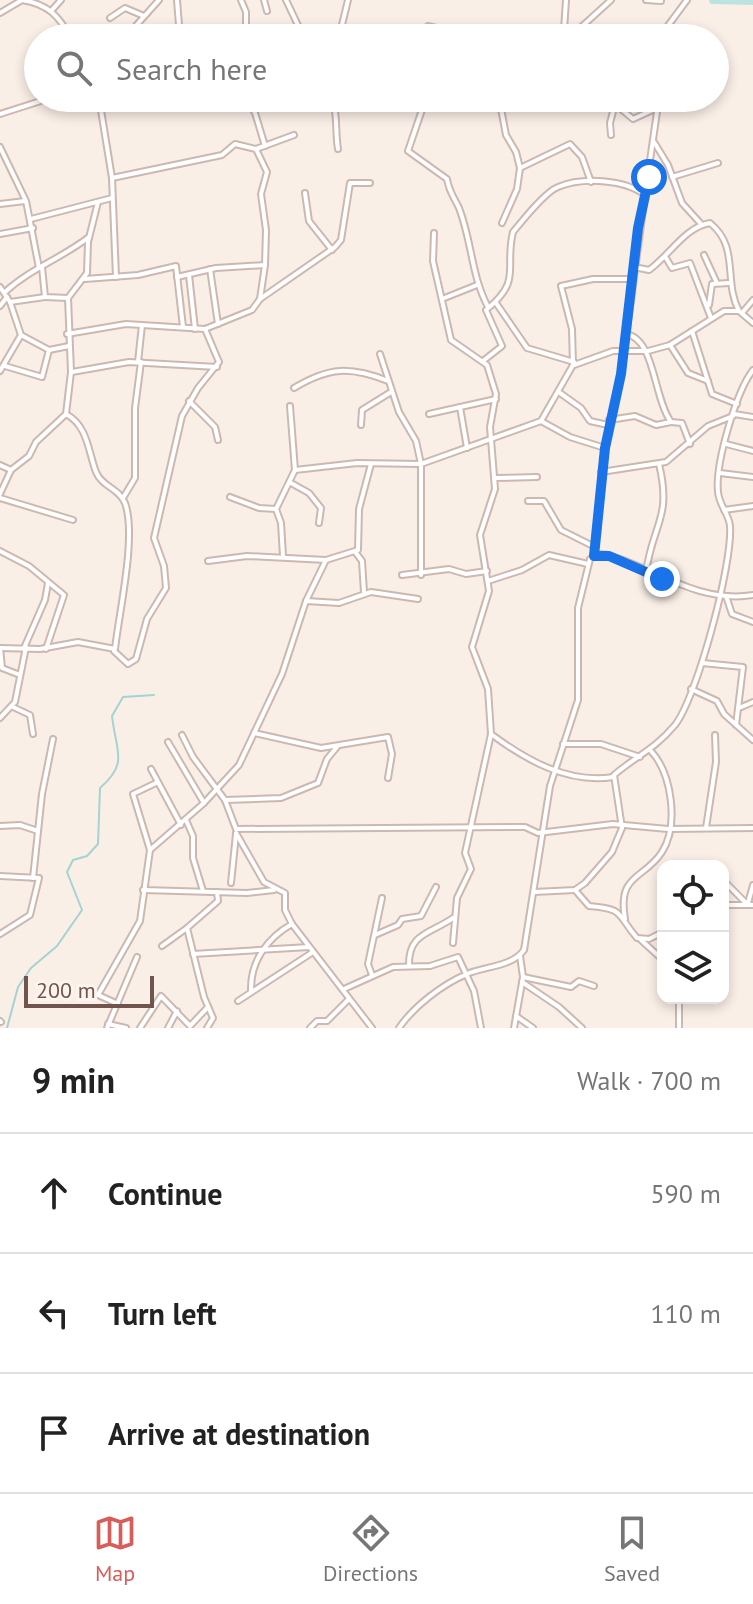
<!DOCTYPE html>
<meta charset="utf-8">
<style>
:root{--surface:#fff;--page:#f6f6f6;--text:#222;--muted:#767676;--line:#e0e0e0;--accent:#d85c58}
body{margin:0;font-family:"PT Sans",sans-serif;background:var(--page);color:var(--text)}
.controls{position:absolute;right:24px;bottom:24px;display:grid;overflow:hidden;border-radius:16px;box-shadow:0 4px 12px #0003}
.controls button{width:72px;height:72px;display:grid;place-items:center;padding:0;border:0;border-bottom:2px solid var(--line);background:var(--surface);color:var(--text);font:40px sans-serif}
.scale{position:absolute;left:24px;bottom:20px;width:130px;box-sizing:border-box;padding-left:8px;border:4px solid #71544e;border-top:0;font-size:22px;line-height:28px;white-space:nowrap;color:#71544e;-webkit-text-stroke:6px #fdf4ed;paint-order:stroke}
.stop{position:absolute;width:24px;height:24px;margin:-18px;border:6px solid #1a73e8;border-radius:50%;background:#fff}
.stop.end{background:#1a73e8;border-color:#fff;box-shadow:0 2px 8px #0008}
.list{margin:0;padding:0;list-style:none}
h2{display:flex;justify-content:space-between;align-items:center;height:104px;margin:0;padding:0 32px;font-size:34px}
h2 small{font-size:26px;font-weight:400;color:var(--muted)}
.list li{display:grid;grid-template-columns:52px 1fr auto;gap:24px;align-items:center;box-sizing:border-box;height:120px;padding:0 32px;border-top:2px solid var(--line)}
.list b{display:block;font-size:30px;white-space:nowrap}
.list em{font-size:26px;font-style:normal;color:var(--muted)}
.icon{flex:none;width:44px;height:44px;fill:none;stroke:currentColor;stroke-width:2;stroke-linecap:round;stroke-linejoin:round}
.map{position:relative;flex:none;width:753px;height:1028px;overflow:hidden}
.search{position:absolute;background:var(--surface);box-shadow:0 4px 12px #0003;left:24px;right:24px;top:24px;height:88px;display:flex;align-items:center;gap:20px;box-sizing:border-box;padding:0 28px;border-radius:44px;color:var(--muted);font-size:30px}
.sheet{height:464px;background:var(--surface)}
nav{display:flex;justify-content:space-around;align-items:center;box-sizing:border-box;height:112px;border-top:2px solid var(--line);background:var(--surface);font-size:22px;color:var(--muted)}
nav a{display:grid;justify-items:center;gap:4px}
nav .on{color:var(--accent)}
.map>svg:first-child{display:block}
.lines{fill:none;stroke-linecap:round;stroke-linejoin:round}
.stream{stroke:#a4d3d1;stroke-width:2}
.river{stroke:#bde2e0;stroke-width:8}
.minor-casing{stroke:#cdb8b1;stroke-width:8}
.tertiary-casing{stroke:#cdb8b1;stroke-width:8}
.minor{stroke:#fff;stroke-width:4}
.tertiary{stroke:#fff;stroke-width:4}
.route{stroke:#1a73e8;stroke-width:10}
</style>
<div class="map">
<svg width="753" height="1028" viewBox="0 0 753 1028">
<rect width="100%" height="100%" fill="#faefe7"/>
<g class="lines">
<!-- stream -->
<path class="stream" d="M7,1028L18,987L31,968L57,946L82,910L67,872L73,860L87,856L98,844L100,788C129,763 116,752 112,716L123,697L154,695"/>
<!-- river -->
<polyline class="river" points="713,0 753,1"/>
<!-- minor casing -->
<g class="minor-casing">
<g id="minor">
<polyline points="177,0 180,38"/>
<polyline points="241,0 246,12 246,38"/>
<polyline points="264,0 267,11"/>
<polyline points="286,0 304,38"/>
<polyline points="646,0 661,1"/>
<polyline points="52,10 61,0"/>
<path d="M0,13L22,0C48,4 59,16 71,38"/>
<polyline points="110,18 125,8 144,16"/>
<polyline points="341,29 348,0"/>
<polyline points="564,30 566,0"/>
<polyline points="576,31 579,38"/>
<polyline points="664,36 679,38"/>
<polyline points="125,38 159,0"/>
<polyline points="325,38 341,29 394,38"/>
<polyline points="410,38 428,26 466,35 505,38"/>
<polyline points="515,38 553,30 578,30 611,0"/>
<polyline points="663,38 667,27 687,0"/>
<polyline points="99,98 112,178 116,277"/>
<polyline points="246,98 255,113 265,146"/>
<path d="M332,98C338,113 335,132 338,149"/>
<path d="M426,98L408,151L447,179C449,192 454,197 459,208C472,241 471,275 488,307"/>
<polyline points="499,98 506,135 516,152 520,168 517,189 502,223"/>
<polyline points="658,100 698,103"/>
<polyline points="615,104 633,119 657,108"/>
<polyline points="0,114 50,98"/>
<polyline points="611,135 610,123 615,104 612,98"/>
<polyline points="654,142 668,165 682,203 702,225"/>
<polyline points="0,147 26,201 39,268"/>
<polyline points="256,149 294,135"/>
<polyline points="520,168 570,144 582,157 591,182"/>
<polyline points="672,177 718,163"/>
<polyline points="305,193 309,221 332,250"/>
<polyline points="645,195 659,98"/>
<polyline points="0,204 25,201"/>
<polyline points="31,219 112,198"/>
<polyline points="434,233 433,261 451,340 487,365 496,394 490,427 495,489 480,535 489,591 472,647 488,689 491,734 465,853 471,869 457,898 453,943"/>
<polyline points="0,234 33,228"/>
<polyline points="704,255 716,281"/>
<polyline points="666,258 672,268 690,263 711,318"/>
<polyline points="42,267 45,297 68,298"/>
<path d="M634,267L649,270C670,255 685,227 710,223C740,247 723,281 739,311"/>
<polyline points="210,269 218,324"/>
<polyline points="189,275 195,329"/>
<polyline points="177,277 216,268 265,265"/>
<polyline points="85,279 138,275 176,266 183,327"/>
<polyline points="0,287 10,302 21,335 0,371"/>
<path d="M5,292C30,269 62,258 89,237"/>
<polyline points="260,299 335,247 341,240 350,183 370,183"/>
<polyline points="442,299 477,285"/>
<polyline points="10,302 45,297"/>
<polyline points="496,303 527,348 574,362"/>
<polyline points="709,305 712,284 729,283"/>
<polyline points="0,306 7,297"/>
<polyline points="742,313 753,300"/>
<polyline points="692,331 712,394 737,404"/>
<polyline points="67,334 126,324 205,329 252,310 260,299 265,265 266,230 261,194 267,172 256,149 235,144 222,155 112,178"/>
<path d="M625,334C655,337 653,397 671,422L682,423L690,444"/>
<polyline points="21,335 49,350 69,346"/>
<polyline points="670,345 688,373 708,381"/>
<polyline points="380,354 399,412 416,441 421,464 421,575"/>
<path d="M483,361L502,346L486,310C523,280 504,269 513,232C523,220 545,192 558,187C582,177 624,179 645,195L621,374L605,448L594,556"/>
<polyline points="138,362 142,325"/>
<polyline points="574,365 613,351 648,351 670,345 724,311 739,311 753,323"/>
<polyline points="5,366 42,377 49,350"/>
<polyline points="72,372 129,362 217,367"/>
<path d="M294,388C329,367 350,366 388,381"/>
<polyline points="560,393 581,408 590,421 608,425"/>
<polyline points="189,401 215,427 218,440"/>
<polyline points="460,407 467,448"/>
<polyline points="429,414 496,399"/>
<polyline points="734,414 753,417"/>
<polyline points="609,420 635,416 656,425 671,422"/>
<polyline points="541,421 570,437 605,448"/>
<polyline points="361,425 362,410 391,392"/>
<polyline points="726,444 753,451"/>
<polyline points="0,465 11,470"/>
<polyline points="295,470 357,463 421,464 541,421 573,365 572,329 561,286 593,279 631,279"/>
<polyline points="601,472 666,462 708,426 733,416"/>
<polyline points="720,473 753,477"/>
<polyline points="495,478 537,477"/>
<polyline points="291,483 309,493 321,508 319,523"/>
<polyline points="0,494 11,470 29,456 36,442 66,414 71,372 68,298 87,273 88,242 98,202"/>
<polyline points="230,497 259,508 276,509"/>
<polyline points="0,498 73,520"/>
<polyline points="123,498 135,478 135,408 141,362"/>
<polyline points="528,501 544,501 561,530 593,546"/>
<polyline points="724,510 753,506"/>
<polyline points="0,551 29,566 64,595 46,649"/>
<polyline points="356,553 362,561 364,592"/>
<polyline points="283,556 281,523 276,509 295,470 290,406"/>
<polyline points="208,561 247,556 326,560"/>
<path d="M646,572C653,523 672,518 659,464"/>
<polyline points="402,575 449,569 466,574 487,571"/>
<polyline points="488,581 522,570 549,555 588,564"/>
<polyline points="726,596 732,614 753,622"/>
<polyline points="306,601 339,603 371,592 418,599"/>
<path d="M0,648L40,649L78,642L115,649C119,612 137,536 125,503C119,488 102,487 96,472C88,451 88,426 66,414"/>
<polyline points="0,648 2,668 20,675"/>
<polyline points="24,648 45,600 48,583"/>
<polyline points="114,651 128,664 136,659 147,619 166,588 164,566 154,538 182,416 198,388 219,362 205,329"/>
<polyline points="702,663 743,667 736,725"/>
<polyline points="691,689 717,701 724,714 753,740"/>
<polyline points="13,707 30,715 33,734"/>
<polyline points="739,708 753,702"/>
<polyline points="0,718 15,702 26,647"/>
<polyline points="254,733 321,748 388,737 392,754 388,778"/>
<path d="M491,734C526,760 568,784 613,777"/>
<polyline points="182,735 193,757 225,800 236,829 525,827 538,833 613,824 668,829 753,828"/>
<polyline points="168,742 204,803"/>
<polyline points="563,744 601,744 640,757"/>
<polyline points="151,769 181,825"/>
<polyline points="225,800 281,798 318,783 327,759 337,747"/>
<polyline points="186,820 193,836 193,858 203,891"/>
<polyline points="0,826 20,825 38,831"/>
<polyline points="706,828 716,762 715,735"/>
<polyline points="236,833 264,882 285,893 285,910 292,924 372,1028"/>
<polyline points="150,850 133,794 156,783"/>
<polyline points="0,876 39,878 30,915 0,934"/>
<polyline points="33,878 42,794 53,739"/>
<polyline points="723,880 747,904"/>
<polyline points="231,883 236,834"/>
<polyline points="143,890 247,893 274,890"/>
<path d="M575,890L589,906C626,909 616,914 637,938L649,939L663,932"/>
<path d="M534,892L575,890L585,883L612,852L622,828L614,775C636,756 654,750 675,725C697,697 733,563 730,526C729,514 719,505 718,492C715,464 736,392 753,370"/>
<polyline points="748,903 753,885"/>
<polyline points="723,905 753,905"/>
<path d="M625,919C617,873 644,880 662,852C679,825 672,774 651,751"/>
<polyline points="375,935 398,925 402,919 421,916 436,887"/>
<polyline points="641,940 663,960"/>
<polyline points="162,946 187,928"/>
<polyline points="193,954 309,947"/>
<path d="M409,966C408,933 430,934 453,918"/>
<polyline points="372,975 368,964 382,898"/>
<polyline points="523,977 571,987 579,981 594,986"/>
<polyline points="522,982 559,1007 582,1028"/>
<polyline points="344,989 393,967 430,966 458,957 474,991 481,1028"/>
<path d="M251,991C250,962 267,938 292,924"/>
<polyline points="238,1001 313,952"/>
<polyline points="118,1004 98,995 140,921 150,850 204,803 239,765 282,674 306,601 326,560 358,550 359,509 371,464"/>
<polyline points="516,1016 533,1028"/>
<polyline points="0,1021 1,1022"/>
<polyline points="108,1024 126,1028"/>
<polyline points="107,1028 137,957"/>
<polyline points="140,1028 161,996 190,1026 208,1007"/>
<polyline points="168,1028 177,1011"/>
<polyline points="207,1028 213,1018 204,997 187,928 218,901 217,892"/>
<polyline points="310,1028 317,1021 327,1021 349,999"/>
<polyline points="514,1028 523,977 520,956"/>
<polyline points="679,1028 679,998"/>
</g>
</g>
<!-- tertiary casing -->
<g class="tertiary-casing">
<path id="tertiary" d="M399,1028C414,1006 443,984 467,974C485,966 512,967 524,950L550,786L578,700V608L590,559C596,555 600,553 608,555C655,568 698,604 753,595"/>
</g>
<!-- minor -->
<use href="#minor" class="minor"/>
<!-- tertiary -->
<use href="#tertiary" class="tertiary"/>
</g>
<g class="lines">
<!-- route -->
<polyline class="route" points="649,177 638,228 621,374 605,448 594,556 609,556 662,579"/>
</g>
</svg>
<div class="controls">
<button><svg class="icon" aria-label="locate" viewBox="0 0 24 24"><circle cx="12" cy="12" r="6"/><path d="M12 2v4M12 18v4M2 12h4M18 12h4"/></svg></button>
<button><svg class="icon" aria-label="layers" viewBox="0 0 24 24"><path d="M12 4l9 5-9 5-9-5zM3 14l9 5 9-5"/></svg></button>
</div>
<div class="scale">200 m</div>
<div class="stop" style="left:649px;top:177px"></div>
<div class="stop end" style="left:662px;top:579px"></div>
<div class="search"><svg class="icon" aria-label="search" viewBox="0 0 24 24"><circle cx="10" cy="10" r="6"/><path d="M15 15l6 6"/></svg>Search here</div>
</div>
<section class="sheet">
<h2>9 min<small>Walk · 700 m</small></h2>
<ul class="list">
<li><svg class="icon" aria-label="ahead" viewBox="0 0 24 24"><path d="M12 20V5M6 11l6-6 6 6"/></svg><div><b>Continue</b></div><em>590 m</em></li>
<li><svg class="icon" aria-label="left" viewBox="0 0 24 24"><path d="M17 20v-9H6M10 6l-5 5 5 5"/></svg><div><b>Turn left</b></div><em>110 m</em></li>
<li><svg class="icon" aria-label="arrive" viewBox="0 0 24 24"><path d="M6 21V4h12l-3 4 3 4H6"/></svg><div><b>Arrive at destination</b></div></li>
</ul>
</section>
<nav>
<a class="on"><svg class="icon" aria-label="map" viewBox="0 0 24 24"><path d="M3 6l6-2 6 2 6-2v14l-6 2-6-2-6 2zM9 4v14M15 6v14"/></svg>Map</a>
<a><svg class="icon" aria-label="directions" viewBox="0 0 24 24"><path d="M12 3l9 9-9 9-9-9zM9 14v-3h6M13 9l2 2-2 2"/></svg>Directions</a>
<a><svg class="icon" aria-label="saved" viewBox="0 0 24 24"><path d="M7 4h10v16l-5-4-5 4z"/></svg>Saved</a>
</nav>
